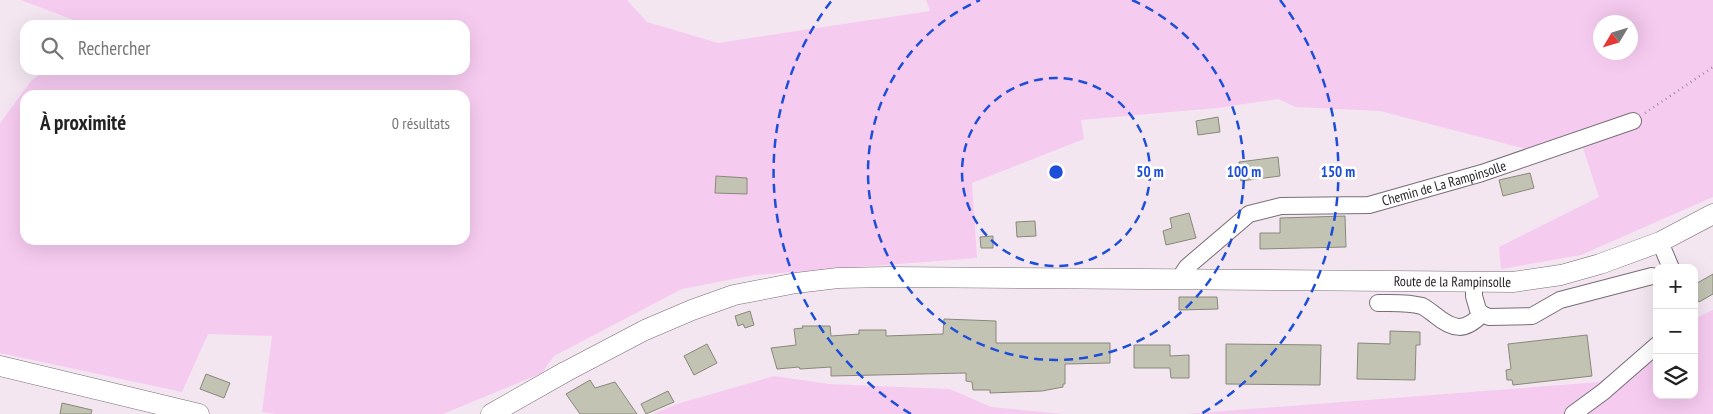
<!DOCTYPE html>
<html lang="fr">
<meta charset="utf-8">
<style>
:root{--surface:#fff;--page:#f2f2f2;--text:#222;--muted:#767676;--line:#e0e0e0}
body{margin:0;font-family:"PT Sans Narrow",sans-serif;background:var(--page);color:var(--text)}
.controls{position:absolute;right:15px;bottom:15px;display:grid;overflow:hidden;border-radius:10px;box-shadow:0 5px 20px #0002}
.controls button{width:45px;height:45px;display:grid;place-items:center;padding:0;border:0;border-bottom:1px solid var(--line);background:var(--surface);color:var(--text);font:25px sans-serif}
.compass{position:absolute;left:1593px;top:15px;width:45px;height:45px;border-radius:50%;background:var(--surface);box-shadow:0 5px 20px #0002;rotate:232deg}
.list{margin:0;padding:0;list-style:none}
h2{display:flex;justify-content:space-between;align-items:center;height:65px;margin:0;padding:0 20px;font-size:21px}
h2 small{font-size:16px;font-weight:400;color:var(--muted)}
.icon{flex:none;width:28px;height:28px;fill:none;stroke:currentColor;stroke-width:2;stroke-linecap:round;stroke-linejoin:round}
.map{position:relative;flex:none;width:1713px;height:414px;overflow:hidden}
.search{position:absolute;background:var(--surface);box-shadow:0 5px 20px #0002;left:20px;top:20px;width:450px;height:55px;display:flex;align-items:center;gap:12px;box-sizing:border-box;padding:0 18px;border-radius:15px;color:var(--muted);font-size:19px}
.panel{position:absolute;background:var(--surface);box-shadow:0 5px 20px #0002;left:20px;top:90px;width:450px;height:155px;border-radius:15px}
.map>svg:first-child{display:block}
.green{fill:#f6cbf0;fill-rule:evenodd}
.building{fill:#c3c3b4;stroke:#88887a}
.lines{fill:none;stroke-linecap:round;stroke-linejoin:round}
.minor-casing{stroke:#786d77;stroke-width:18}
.major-casing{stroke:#786d77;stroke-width:21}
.path{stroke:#9c929b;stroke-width:2.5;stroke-dasharray:1 4;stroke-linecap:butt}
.minor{stroke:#fff;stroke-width:16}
.major{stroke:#fff;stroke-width:20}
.ring{fill:none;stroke:#1d4ed8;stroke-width:2.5;stroke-dasharray:9 6}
.labels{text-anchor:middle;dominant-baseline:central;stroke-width:5;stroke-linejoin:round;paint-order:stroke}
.street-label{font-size:14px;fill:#241f23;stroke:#fff}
.centre{fill:#1d4ed8;stroke:#fff;stroke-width:2.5}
.ring-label{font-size:15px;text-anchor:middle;font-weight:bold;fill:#1d4ed8;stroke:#fff;stroke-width:5;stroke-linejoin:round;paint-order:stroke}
</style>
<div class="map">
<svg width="1713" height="414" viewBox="0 0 1713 414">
<rect width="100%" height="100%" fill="#f3e6f1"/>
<!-- green -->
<g class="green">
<path d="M21,0H627L647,22L718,43L930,11L926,0H1713V197L1581,255L1501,269L1499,247L1599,197L1581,142L1526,149L1380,111L1296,107L1278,99L1217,108L1081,120L1084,139L972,183L977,258L754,275L682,289L554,356L542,373L443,414H276L262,412L272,336L208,334L182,392L0,353V123L31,81L46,70H465V25H87ZM1600,22H1630V52H1600ZM25,95H465V240H25Z"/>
<polygon points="1713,310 1713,414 1186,414 1599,382 1657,344 1657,395 1694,395 1694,319"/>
<polygon points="774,376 829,384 950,389 991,407 1064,414 653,414 677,404"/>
</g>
<!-- building -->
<g class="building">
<polygon points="1218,117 1220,132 1198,135 1196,121"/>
<polygon points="1278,157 1280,176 1241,181 1239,162"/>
<polygon points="1530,173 1534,188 1503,196 1499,180"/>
<polygon points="716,176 747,178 747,194 715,193"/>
<polygon points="1189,213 1196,238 1166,245 1163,231 1172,228 1170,218"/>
<polygon points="1345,216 1346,247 1260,249 1260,233 1280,233 1280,218"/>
<polygon points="1035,221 1036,236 1017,237 1016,222"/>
<polygon points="993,236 993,248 981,248 980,237"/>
<polygon points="1713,274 1713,294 1699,302 1694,295 1694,285"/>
<polygon points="1179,297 1217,297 1218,309 1179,310"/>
<polygon points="750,311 754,325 745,328 743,324 738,326 735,316"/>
<polygon points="944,319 996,321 996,343 1110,343 1110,363 1065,364 1065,384 1063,384 1063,387 1042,391 990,393 990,390 973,390 972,382 966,381 966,373 831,376 831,367 800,369 799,367 777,369 771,348 796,345 794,329 803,328 802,326 830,326 831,336 859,334 859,330 886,330 886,336 943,334"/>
<polygon points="1390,331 1420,332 1420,345 1416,345 1415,380 1357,379 1358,343 1390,344"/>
<polygon points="1587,335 1592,376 1513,385 1512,380 1507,380 1506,370 1511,369 1508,344"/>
<polygon points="707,344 717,363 694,375 684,356"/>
<polygon points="1226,344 1321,345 1320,385 1226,384"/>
<polygon points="1134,345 1170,345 1170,356 1189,355 1189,378 1171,378 1170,368 1134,368"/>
<polygon points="206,374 230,383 224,398 200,389"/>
<polygon points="590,380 595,388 615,382 637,414 580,414 566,394"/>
<polygon points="668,391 674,402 646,414 641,404"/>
<polygon points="62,403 92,410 91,414 60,414"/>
</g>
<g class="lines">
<!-- minor casing -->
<g class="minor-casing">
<g id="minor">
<polyline points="1660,242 1671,268"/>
<path id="s1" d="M1179,279L1187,267L1249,214L1281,206L1369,205L1482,173L1633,121"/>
<polyline points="1474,282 1474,296 1478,310 1482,314 1489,317 1532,316 1560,300 1652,276 1657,277"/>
<path d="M1378,303C1392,303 1408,302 1422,306C1426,308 1431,312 1435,315C1453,330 1465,332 1482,314"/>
<polyline points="1573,414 1603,392 1657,345"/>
</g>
</g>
<!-- major casing -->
<g class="major-casing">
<g id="major">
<polyline points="0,366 199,414"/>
<path id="s2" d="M491,414L565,372L645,330L692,310L734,295L796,283L838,278L889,277L1513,282L1561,275L1600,264L1660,242L1713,214"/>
</g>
</g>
<!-- path -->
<polyline class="path" points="1645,113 1713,67"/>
<!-- minor -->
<use href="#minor" class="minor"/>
<!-- major -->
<use href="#major" class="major"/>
</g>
<!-- distance rings -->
<g class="ring">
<circle cx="1056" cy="172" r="94"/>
<path d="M1132 0A188 188 0 1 1 980 0"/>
<path d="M911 414A282 282 0 0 1 832 0M1280 0A282 282 0 0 1 1201 414"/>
</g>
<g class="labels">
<!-- street labels -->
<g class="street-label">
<text stroke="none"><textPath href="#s1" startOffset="295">Chemin de La Rampinsolle</textPath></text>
<text stroke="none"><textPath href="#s2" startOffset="991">Route de la Rampinsolle</textPath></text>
</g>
</g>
<circle cx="1056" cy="172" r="8" class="centre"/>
<g class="ring-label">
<text x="1150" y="177">50 m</text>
<text x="1244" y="177">100 m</text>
<text x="1338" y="177">150 m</text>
</g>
</svg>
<div class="controls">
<button>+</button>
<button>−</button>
<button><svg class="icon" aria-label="layers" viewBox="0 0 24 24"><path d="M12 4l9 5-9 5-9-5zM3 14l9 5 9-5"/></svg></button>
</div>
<svg class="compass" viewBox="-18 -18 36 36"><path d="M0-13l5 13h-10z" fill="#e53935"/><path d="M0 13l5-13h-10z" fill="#767676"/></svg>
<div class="search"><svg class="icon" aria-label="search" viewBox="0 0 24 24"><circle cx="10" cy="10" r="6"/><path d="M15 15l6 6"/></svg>Rechercher</div>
<section class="panel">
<h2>À proximité<small>0 résultats</small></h2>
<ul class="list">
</ul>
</section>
</div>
